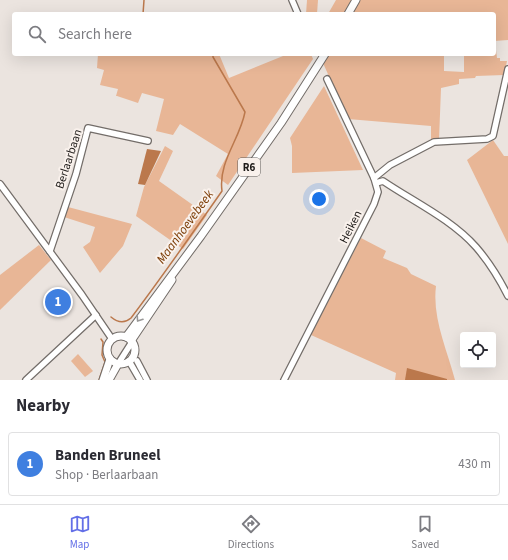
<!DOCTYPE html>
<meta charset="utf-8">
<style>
:root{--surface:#fff;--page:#f2f2f3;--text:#2b2b33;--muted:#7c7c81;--line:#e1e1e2;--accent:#636fe7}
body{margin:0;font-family:"Source Sans 3",sans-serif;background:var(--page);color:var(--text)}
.controls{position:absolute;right:12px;bottom:12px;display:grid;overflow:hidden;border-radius:4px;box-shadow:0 4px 16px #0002}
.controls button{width:36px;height:36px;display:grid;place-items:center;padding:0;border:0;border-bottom:1px solid var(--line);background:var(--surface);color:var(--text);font:20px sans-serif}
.you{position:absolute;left:319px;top:199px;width:14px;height:14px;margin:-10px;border:3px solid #fff;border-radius:50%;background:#1a73e8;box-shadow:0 0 0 6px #1a73e833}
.badge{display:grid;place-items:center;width:26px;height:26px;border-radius:50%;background:var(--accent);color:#fff;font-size:13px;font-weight:700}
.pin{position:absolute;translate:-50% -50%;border:2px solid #fff;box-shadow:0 1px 4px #0006}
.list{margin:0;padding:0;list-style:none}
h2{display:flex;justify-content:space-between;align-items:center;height:52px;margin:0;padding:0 16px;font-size:17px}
h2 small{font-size:13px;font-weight:400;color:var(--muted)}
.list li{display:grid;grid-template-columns:26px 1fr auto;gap:12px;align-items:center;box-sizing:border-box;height:64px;margin:0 8px 8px;padding:0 8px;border:1px solid var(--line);border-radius:4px}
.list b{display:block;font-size:15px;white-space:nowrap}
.list p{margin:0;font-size:13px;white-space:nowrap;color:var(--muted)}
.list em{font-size:13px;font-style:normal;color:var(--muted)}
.icon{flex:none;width:22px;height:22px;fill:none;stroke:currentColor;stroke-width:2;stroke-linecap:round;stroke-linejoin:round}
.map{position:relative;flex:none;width:508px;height:380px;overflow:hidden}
.search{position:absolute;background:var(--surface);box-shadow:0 4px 16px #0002;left:12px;right:12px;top:12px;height:44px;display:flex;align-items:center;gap:10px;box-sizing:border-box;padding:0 14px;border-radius:4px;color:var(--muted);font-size:15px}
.sheet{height:124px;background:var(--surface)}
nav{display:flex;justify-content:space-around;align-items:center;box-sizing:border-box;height:56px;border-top:1px solid var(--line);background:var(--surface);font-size:11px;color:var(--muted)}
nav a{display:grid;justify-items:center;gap:2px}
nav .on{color:var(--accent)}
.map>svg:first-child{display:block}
.green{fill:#e8b696}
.water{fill:#bb784c}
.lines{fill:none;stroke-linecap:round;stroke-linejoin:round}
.stream{stroke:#bb784c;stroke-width:1.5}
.minor-casing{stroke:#736d69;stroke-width:8}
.major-casing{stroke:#736d69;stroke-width:9}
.minor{stroke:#fff;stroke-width:5.5}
.major{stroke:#fff;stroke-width:7}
.oneway{stroke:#999897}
.labels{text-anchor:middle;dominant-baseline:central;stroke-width:4;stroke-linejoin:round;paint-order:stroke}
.shield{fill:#f9f1ec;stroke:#5f5a58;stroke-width:1}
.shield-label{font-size:11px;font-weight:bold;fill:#1d1a18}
.street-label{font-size:12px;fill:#1d1a18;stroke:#f9f1ec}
.water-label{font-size:13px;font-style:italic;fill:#7b3b04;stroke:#f9f1ec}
</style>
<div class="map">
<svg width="508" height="380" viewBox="0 0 508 380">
<rect width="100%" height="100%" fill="#ebe4df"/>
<!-- green -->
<g class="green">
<polygon points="307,0 318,0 317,14 306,14"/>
<polygon points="336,0 508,0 508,40 494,41 494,14 328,14"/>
<polygon points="494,50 496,50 497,58 500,58 500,61 507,61 504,75 476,76 475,78 459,79 459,84 441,88 439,140 431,141 431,126 348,119 319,54 444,54 444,71 464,72 464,54 494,54"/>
<polygon points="98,54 219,54 229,78 288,54 311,54 313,59 228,185 216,176 228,154 180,124 173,135 156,131 164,99 142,93 138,103 117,96 116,96 118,89 100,85 104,70 97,68"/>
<polygon points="324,86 363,170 292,173 292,146 290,138"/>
<polygon points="493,140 504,156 508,156 508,244 467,160"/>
<polygon points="165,146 173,151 159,181 207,215 183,249 136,216 144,187"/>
<polygon points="68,207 132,224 123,246 100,273 83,247 90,242 95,227 64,217"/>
<path d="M361,238L386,251L383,258L407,268L411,274L436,286C432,318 447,349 455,380H395L396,373L311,335Z"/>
<polygon points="39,245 51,260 0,310 0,275"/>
<polygon points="78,354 93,371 85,377 71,361"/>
</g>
<!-- water -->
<g class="water">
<polygon points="147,149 161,151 145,185 138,184"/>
<polygon points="407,368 447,379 447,380 405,380"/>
</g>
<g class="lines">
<!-- stream -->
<g class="stream">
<polyline points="143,14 144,0"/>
<path d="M111,317C117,322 124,324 131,318C162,277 192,234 222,191C218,162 240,139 245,112L213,57V54"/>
<polyline points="99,380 105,362 102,355 103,342 101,339"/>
</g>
<!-- minor casing -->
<g class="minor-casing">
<g id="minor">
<polyline points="292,0 298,14"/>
<polyline points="374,178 390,165 434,142 487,139 493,136 508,69"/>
<path d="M376,183L383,181C414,202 451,219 476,247C489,262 499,278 508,296"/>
<polyline points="0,184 82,295 112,339"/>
<polyline points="50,251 76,174 88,128 148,141"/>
<polyline points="129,361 140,380"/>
<polyline points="137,361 147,380"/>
<polyline points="118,364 132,342"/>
<polyline points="26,380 96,315"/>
<polyline points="284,380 374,204 378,192 374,178 327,79"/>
</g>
</g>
<!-- major casing -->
<g class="major-casing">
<g id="major">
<polyline points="348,14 356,0"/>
<circle cx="121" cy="350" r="14"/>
<polyline points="126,337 201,236 281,123 325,54"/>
<polyline points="131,341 172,280"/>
<polyline points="103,380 110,359"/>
<polyline points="109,380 118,364"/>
</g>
</g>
<!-- minor -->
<use href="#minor" class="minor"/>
<!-- major -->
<use href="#major" class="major"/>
</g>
<!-- one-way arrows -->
<defs><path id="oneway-chevron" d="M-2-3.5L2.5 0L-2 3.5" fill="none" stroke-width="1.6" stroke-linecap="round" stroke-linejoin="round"/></defs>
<use class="oneway" href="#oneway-chevron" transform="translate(139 319) rotate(124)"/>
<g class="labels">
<!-- shield labels -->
<rect class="shield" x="238" y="158" width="22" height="18" rx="3"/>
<g class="shield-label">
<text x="249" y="167">R6</text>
</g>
<!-- street labels -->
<g class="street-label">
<text transform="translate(69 159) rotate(-72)">Berlaarbaan</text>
<text transform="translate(351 227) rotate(-63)">Heiken</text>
</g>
<!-- water labels -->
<g class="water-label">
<text transform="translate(185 227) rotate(-54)">Maanhoevebeek</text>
</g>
</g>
</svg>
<div class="controls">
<button><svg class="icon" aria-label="locate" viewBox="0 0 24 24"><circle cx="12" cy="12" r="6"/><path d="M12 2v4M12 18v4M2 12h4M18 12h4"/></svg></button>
</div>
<div class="you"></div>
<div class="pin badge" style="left:58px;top:302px;background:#3f7fe0">1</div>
<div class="search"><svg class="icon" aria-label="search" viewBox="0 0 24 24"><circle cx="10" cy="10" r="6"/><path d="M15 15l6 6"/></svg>Search here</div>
</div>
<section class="sheet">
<h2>Nearby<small></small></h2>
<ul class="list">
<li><span class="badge" style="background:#3f7fe0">1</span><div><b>Banden Bruneel</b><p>Shop · Berlaarbaan</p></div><em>430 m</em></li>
</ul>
</section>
<nav>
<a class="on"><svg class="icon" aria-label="map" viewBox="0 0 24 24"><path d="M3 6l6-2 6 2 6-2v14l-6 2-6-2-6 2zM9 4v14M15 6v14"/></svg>Map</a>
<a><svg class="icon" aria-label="directions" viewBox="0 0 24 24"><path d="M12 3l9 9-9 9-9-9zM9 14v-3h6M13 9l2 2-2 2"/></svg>Directions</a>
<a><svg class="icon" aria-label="saved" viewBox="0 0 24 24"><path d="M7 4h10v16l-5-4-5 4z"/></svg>Saved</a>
</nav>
